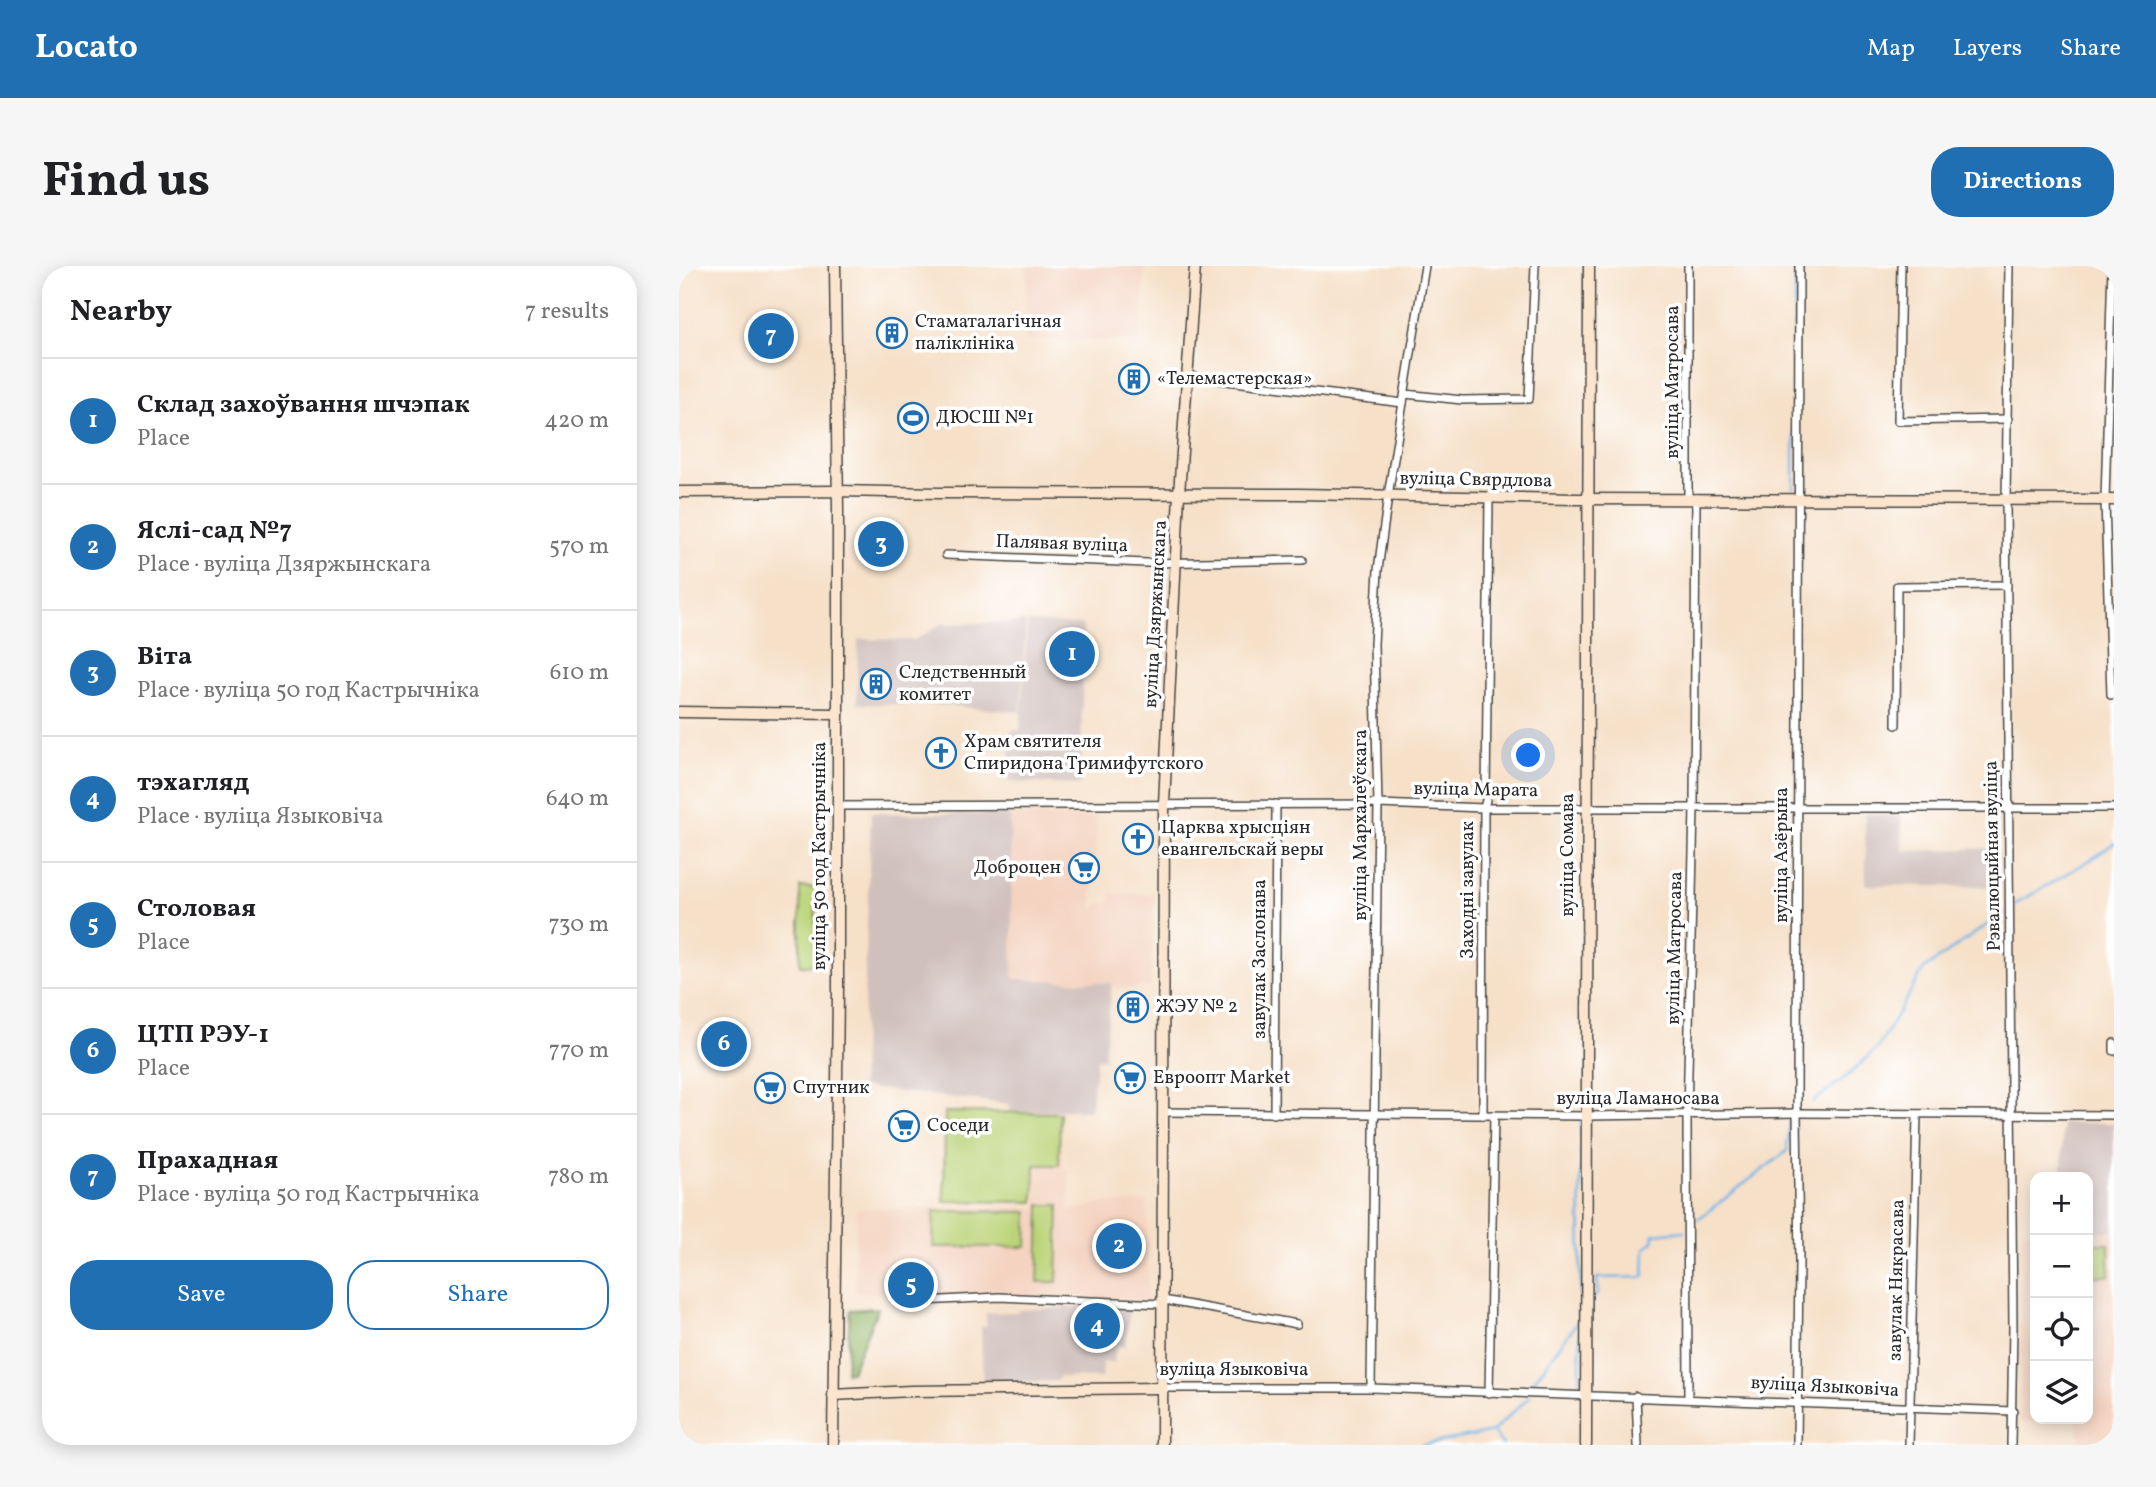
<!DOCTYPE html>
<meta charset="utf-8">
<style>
:root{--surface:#fff;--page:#f6f6f6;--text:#202124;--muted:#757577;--line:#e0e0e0;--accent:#1f6fb2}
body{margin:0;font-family:Vollkorn,serif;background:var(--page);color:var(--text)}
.controls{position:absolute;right:21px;bottom:21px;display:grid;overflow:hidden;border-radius:14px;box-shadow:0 4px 18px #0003}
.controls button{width:63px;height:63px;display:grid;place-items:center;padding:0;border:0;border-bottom:2px solid var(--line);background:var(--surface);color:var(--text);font:35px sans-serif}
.you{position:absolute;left:850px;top:490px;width:24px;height:24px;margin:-18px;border:5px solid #fff;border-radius:50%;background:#1a73e8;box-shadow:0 0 0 10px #1a73e833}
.badge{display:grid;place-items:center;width:46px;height:46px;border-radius:50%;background:var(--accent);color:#fff;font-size:23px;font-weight:700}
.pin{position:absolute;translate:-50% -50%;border:4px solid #fff;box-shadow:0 2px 7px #0006}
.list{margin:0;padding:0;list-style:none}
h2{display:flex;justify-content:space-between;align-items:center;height:91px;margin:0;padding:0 28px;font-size:30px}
h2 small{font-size:23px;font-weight:400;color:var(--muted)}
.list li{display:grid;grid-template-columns:46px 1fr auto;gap:21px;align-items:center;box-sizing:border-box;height:126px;padding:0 28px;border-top:2px solid var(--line)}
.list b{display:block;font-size:26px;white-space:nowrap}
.list p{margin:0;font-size:23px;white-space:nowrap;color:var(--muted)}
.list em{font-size:23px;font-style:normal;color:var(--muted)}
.actions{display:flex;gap:14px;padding:21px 28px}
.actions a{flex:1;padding:16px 0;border:2px solid var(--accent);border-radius:28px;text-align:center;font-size:24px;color:var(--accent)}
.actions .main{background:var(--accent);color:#fff}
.icon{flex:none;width:38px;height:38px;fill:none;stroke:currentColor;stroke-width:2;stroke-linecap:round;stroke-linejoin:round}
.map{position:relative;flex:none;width:1435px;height:1179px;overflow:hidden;border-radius:28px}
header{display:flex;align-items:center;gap:42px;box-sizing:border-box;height:98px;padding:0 35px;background:var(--accent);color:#fff}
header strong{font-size:33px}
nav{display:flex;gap:38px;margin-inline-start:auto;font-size:24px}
.intro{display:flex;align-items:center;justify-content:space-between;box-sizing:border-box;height:168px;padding:0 42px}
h1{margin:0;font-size:49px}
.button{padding:18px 32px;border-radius:28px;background:var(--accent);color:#fff;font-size:24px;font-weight:700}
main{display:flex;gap:42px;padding:0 42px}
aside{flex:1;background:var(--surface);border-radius:28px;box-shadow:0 4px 18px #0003}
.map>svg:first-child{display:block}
.built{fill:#f4d3c0}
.industrial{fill:#d0c0bc}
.green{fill:#bbd479;stroke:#738052;stroke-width:2}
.forest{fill:#94b669;stroke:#60704a;stroke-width:2}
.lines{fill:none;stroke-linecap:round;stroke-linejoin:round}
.stream{stroke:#73b5e8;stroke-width:2.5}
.street-casing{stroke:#494643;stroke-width:10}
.secondary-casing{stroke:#494643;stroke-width:13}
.street{stroke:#fff;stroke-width:7}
.secondary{stroke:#fbe5cf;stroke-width:10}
.labels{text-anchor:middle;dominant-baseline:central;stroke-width:7;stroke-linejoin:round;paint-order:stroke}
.poi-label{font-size:19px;fill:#2b2b2b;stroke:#fff;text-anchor:start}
.street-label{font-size:19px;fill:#2b2b2b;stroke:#fff}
</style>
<header>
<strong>Locato</strong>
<nav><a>Map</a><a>Layers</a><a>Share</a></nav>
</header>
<div class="intro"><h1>Find us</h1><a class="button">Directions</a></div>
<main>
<aside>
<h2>Nearby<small>7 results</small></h2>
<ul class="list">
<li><span class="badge">1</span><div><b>Склад захоўвання шчэпак</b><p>Place</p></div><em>420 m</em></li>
<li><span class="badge">2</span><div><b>Яслі-сад №7</b><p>Place · вуліца Дзяржынскага</p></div><em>570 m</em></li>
<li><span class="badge">3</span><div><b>Віта</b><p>Place · вуліца 50 год Кастрычніка</p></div><em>610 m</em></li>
<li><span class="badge">4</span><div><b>тэхагляд</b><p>Place · вуліца Языковіча</p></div><em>640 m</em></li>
<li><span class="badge">5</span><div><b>Столовая</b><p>Place</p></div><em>730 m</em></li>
<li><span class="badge">6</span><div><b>ЦТП РЭУ-1</b><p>Place</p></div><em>770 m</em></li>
<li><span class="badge">7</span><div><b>Прахадная</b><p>Place · вуліца 50 год Кастрычніка</p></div><em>780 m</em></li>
</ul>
<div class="actions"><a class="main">Save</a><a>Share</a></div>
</aside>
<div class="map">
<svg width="1435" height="1179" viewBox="0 0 1435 1179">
<rect width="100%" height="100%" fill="#fff"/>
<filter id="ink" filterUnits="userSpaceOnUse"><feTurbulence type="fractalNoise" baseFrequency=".0143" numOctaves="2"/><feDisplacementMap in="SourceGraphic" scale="14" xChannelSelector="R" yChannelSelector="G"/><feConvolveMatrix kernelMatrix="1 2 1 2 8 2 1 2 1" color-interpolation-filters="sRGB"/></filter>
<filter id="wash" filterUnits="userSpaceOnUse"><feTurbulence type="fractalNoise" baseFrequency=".00686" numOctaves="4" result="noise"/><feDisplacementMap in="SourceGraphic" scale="28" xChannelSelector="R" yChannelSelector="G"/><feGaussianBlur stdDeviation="1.57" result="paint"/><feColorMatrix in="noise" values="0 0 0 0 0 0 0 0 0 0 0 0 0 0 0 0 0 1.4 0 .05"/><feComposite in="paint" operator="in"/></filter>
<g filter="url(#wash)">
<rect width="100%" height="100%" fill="#f6e0c8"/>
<!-- built -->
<g class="built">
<polygon points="348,0 467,0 460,75 347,74"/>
<polygon points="331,549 418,551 413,644 421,637 430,638 432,628 476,628 472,721 438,723 433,717 334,713"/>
<polygon points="384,891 384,901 389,906 390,945 426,937 468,935 469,1034 388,1030 176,1027 177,943 358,941 357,893"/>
<polygon points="1435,965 1435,1179 1404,1179 1397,1155 1341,1155 1343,966 1356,966 1356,1153 1409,1153 1409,966"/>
</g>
<!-- industrial -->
<g class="industrial">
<polygon points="347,356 341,446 260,439 178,438 179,373 236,374 262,358"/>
<polygon points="349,356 404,359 402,519 329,516 332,464 341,464"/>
<polygon points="192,547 331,549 334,713 433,717 425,793 418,792 411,844 331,845 330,838 182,821"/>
<polygon points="1186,548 1222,550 1224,585 1319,582 1321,621 1187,619"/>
<polygon points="1383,857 1435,857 1435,965 1409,966 1409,911 1383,911"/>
<polygon points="384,1040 411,1041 414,1047 431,1048 435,1048 438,1042 451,1043 446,1081 437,1080 435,1096 424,1095 423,1112 380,1111 378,1115 304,1117 302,1061 307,1060 307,1047 339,1046 339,1044 383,1042"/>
</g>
<!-- green -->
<g class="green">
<polygon points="121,621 137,622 136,699 121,699"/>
<polygon points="266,846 381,847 380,899 356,899 355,936 265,935"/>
<polygon points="361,939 380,939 378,1016 359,1016"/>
<polygon points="255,945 349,946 348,981 254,981"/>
<rect x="1409" y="978" width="21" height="32"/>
</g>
<!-- forest -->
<polygon class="forest" points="199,1042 172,1106 167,1106 171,1044"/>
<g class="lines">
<!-- stream -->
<g class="stream">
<polyline points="1127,1 1127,0"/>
<polyline points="1115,222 1116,0"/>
<polyline points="1335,639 1413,593 1435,577"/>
<polyline points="1134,836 1173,806 1199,781 1245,703 1325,647"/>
<polyline points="1019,953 1108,885 1110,856"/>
<polyline points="912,1051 913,1032 919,1028 918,1012 965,1011 966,983 974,975 975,968 1006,965"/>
<polyline points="851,1120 902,1051"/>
<polyline points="901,1120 902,854"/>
<polyline points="814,1165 850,1131"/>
<polyline points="743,1179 814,1166 824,1179"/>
</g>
</g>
</g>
<g filter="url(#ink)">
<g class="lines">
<!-- street casing -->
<g class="street-casing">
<g id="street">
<polyline points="1009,0 1009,232"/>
<polyline points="1222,0 1219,155 1329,153"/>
<polyline points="1330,0 1327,235 1334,1061 1332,1179"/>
<polyline points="508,110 724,137"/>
<polyline points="726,128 783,134 850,133 856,0"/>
<polyline points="267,289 468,297 623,294"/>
<polyline points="1432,429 1426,234 1433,0"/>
<polyline points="1217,459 1218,320 1328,319"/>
<polyline points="158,540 699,538 805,542 1435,542"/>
<polyline points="1435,785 1435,777"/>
<polyline points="484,846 906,850 1118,847 1435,849"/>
<polyline points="595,848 597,538"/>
<polyline points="804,849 805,542 807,534 810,231"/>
<polyline points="484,1034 618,1058"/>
<polyline points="225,1036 320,1031 484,1038"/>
<polyline points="483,1122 692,1122 1334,1145"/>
<polyline points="692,1122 699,538 695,378 699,304 709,230 746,0"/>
<polyline points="810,1127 815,849"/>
<polyline points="957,1130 959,1179"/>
<polyline points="1009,1133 1008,850 1015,541 1017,232"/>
<polyline points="1118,1179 1120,996 1118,847 1120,0"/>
<polyline points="1230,1179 1238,849"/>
</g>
</g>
<!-- secondary casing -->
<g class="secondary-casing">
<g id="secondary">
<polyline points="0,226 159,225 260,227 619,228 897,233 1435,234"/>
<polyline points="0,446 159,448"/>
<polyline points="154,1129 232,1125 483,1122"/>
<polyline points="154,1179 159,723 159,243 156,0"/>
<polyline points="483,1179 485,538 500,228 516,0"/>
<polyline points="907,1179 910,0"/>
</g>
</g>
<!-- street -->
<use href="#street" class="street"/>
<!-- secondary -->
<use href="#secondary" class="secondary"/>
</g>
</g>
<!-- icons -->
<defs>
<g id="building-ring" transform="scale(1.575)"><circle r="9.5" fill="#fff" stroke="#1f6fb2" stroke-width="1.5"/><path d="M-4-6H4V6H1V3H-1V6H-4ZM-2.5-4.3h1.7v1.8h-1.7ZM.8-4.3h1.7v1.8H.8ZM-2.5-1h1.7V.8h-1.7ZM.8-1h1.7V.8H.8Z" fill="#1f6fb2"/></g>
<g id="stadium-ring" transform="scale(1.575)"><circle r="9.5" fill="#fff" stroke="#1f6fb2" stroke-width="1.5"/><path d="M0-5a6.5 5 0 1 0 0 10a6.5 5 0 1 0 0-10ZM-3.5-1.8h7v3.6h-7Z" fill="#1f6fb2"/></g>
<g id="church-ring" transform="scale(1.575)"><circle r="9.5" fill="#fff" stroke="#1f6fb2" stroke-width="1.5"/><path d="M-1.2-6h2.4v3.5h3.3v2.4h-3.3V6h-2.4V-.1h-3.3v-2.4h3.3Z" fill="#1f6fb2"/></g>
<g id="supermarket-ring" transform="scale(1.575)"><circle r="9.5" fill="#fff" stroke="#1f6fb2" stroke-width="1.5"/><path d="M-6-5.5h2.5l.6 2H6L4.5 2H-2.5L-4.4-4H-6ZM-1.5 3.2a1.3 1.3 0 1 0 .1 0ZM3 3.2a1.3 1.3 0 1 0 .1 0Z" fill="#1f6fb2"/></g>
</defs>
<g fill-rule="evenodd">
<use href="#building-ring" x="213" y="67"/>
<use href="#building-ring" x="455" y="113"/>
<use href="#stadium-ring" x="234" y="152"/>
<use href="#building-ring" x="197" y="418"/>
<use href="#church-ring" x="262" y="487"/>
<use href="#church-ring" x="459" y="573"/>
<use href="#supermarket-ring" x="405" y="602"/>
<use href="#building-ring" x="454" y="741"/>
<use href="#supermarket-ring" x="451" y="812"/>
<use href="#supermarket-ring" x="91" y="822"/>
<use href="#supermarket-ring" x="225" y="860"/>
</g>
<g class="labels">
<!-- poi labels -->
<g class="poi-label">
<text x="236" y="56">Стаматалагічная<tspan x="236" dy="22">паліклініка</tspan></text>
<text x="478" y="113">«Телемастерская»</text>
<text x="257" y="152">ДЮСШ №1</text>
<text x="220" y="407">Следственный<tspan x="220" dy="22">комитет</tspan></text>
<text x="285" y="476">Храм святителя<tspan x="285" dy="22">Спиридона Тримифутского</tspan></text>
<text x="482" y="562">Царква хрысціян<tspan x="482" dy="22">евангельскай веры</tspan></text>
<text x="382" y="602" text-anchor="end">Доброцен</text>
<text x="477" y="741">ЖЭУ № 2</text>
<text x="474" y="812">Евроопт Market</text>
<text x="114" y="822">Спутник</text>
<text x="248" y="860">Соседи</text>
</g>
<!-- street labels -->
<g class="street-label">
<text transform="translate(994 116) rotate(-90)">вуліца Матросава</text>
<text transform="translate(797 214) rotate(1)">вуліца Свярдлова</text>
<text transform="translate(383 278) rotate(2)">Палявая вуліца</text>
<text transform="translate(477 348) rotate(-87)">вуліца Дзяржынскага</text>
<text transform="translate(797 524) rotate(1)">вуліца Марата</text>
<text transform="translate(682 559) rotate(-90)">вуліца Мархалеўскага</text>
<text transform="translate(889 589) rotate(-90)">вуліца Сомава</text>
<text transform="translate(1103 589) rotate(-90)">вуліца Азёрына</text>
<text transform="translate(141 590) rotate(-90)">вуліца 50 год Кастрычніка</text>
<text transform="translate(1314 590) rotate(-91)">Рэвалюцыйная вуліца</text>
<text transform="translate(789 624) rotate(-90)">Заходні завулак</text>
<text transform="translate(996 682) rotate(-89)">вуліца Матросава</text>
<text transform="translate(581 693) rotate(-90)">завулак Заслонава</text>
<text x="959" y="833">вуліца Ламаносава</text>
<text transform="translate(1218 1014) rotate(-89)">завулак Някрасава</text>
<text x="555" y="1104">вуліца Языковіча</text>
<text transform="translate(1146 1121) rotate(3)">вуліца Языковіча</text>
</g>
</g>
</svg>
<div class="controls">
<button>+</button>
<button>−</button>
<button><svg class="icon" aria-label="locate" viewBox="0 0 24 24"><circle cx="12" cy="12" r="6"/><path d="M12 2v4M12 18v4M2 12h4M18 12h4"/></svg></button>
<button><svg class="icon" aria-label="layers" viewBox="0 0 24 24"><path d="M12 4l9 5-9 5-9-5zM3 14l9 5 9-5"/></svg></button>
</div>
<div class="you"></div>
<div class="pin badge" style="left:393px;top:388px">1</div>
<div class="pin badge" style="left:440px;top:980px">2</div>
<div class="pin badge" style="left:202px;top:278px">3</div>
<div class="pin badge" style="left:418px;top:1060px">4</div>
<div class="pin badge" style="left:232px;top:1019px">5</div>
<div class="pin badge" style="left:45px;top:778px">6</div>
<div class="pin badge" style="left:92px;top:70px">7</div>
</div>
</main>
